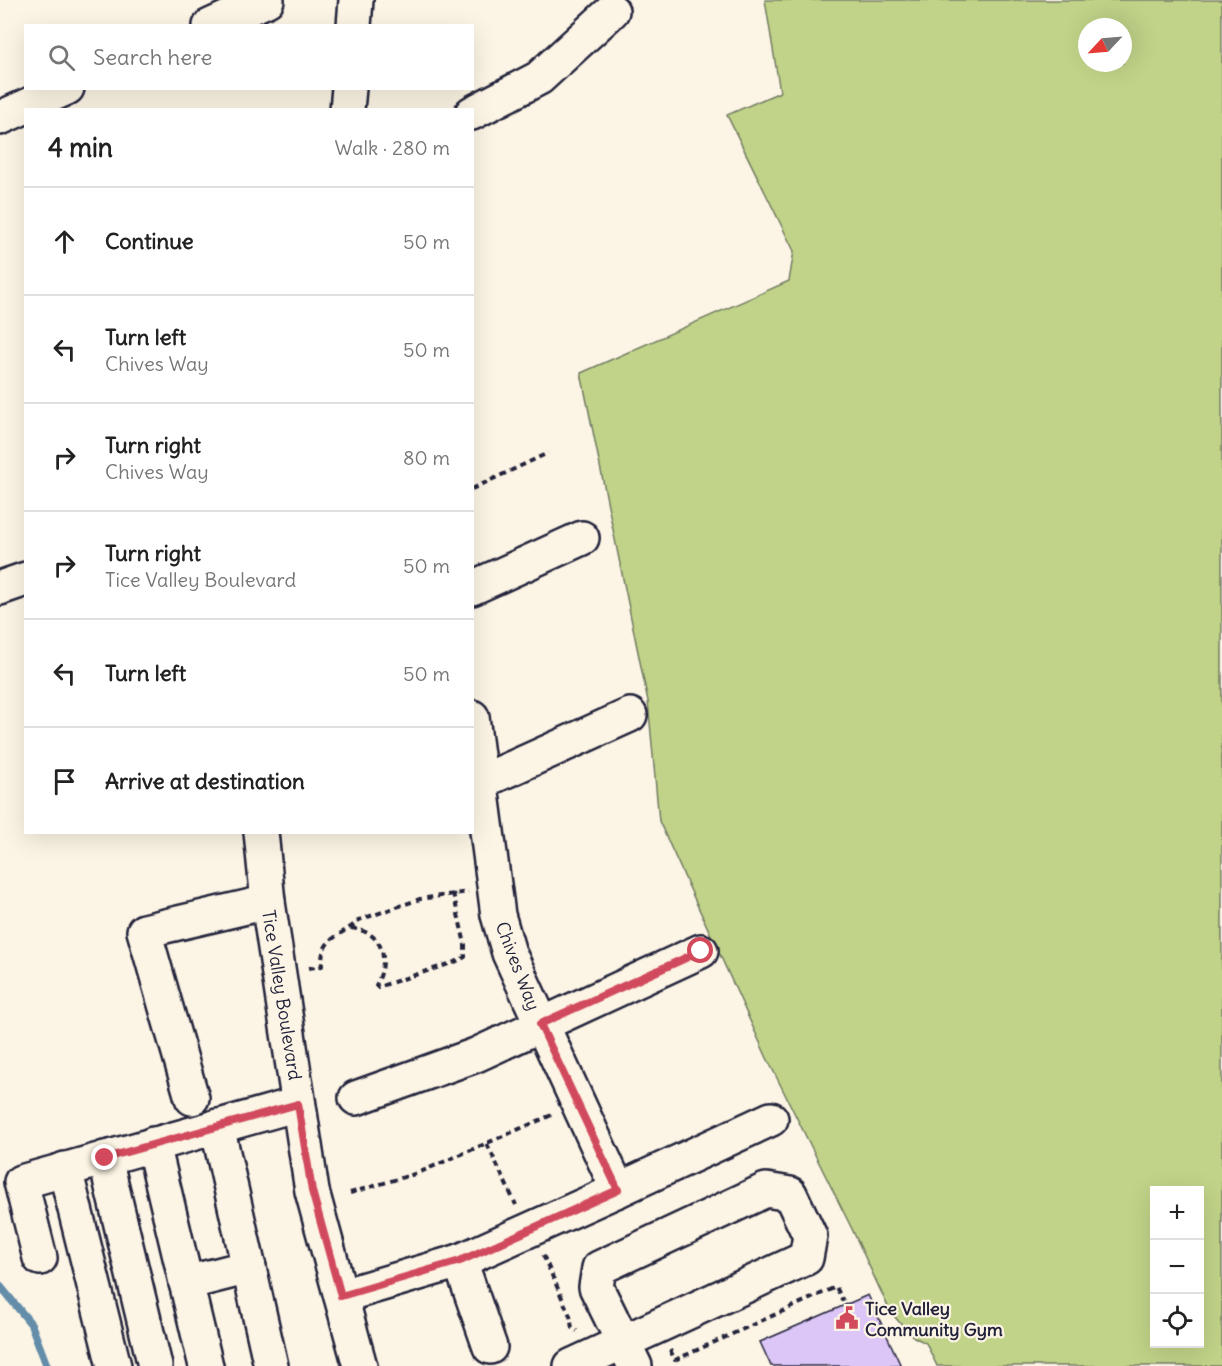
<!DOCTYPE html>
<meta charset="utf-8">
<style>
:root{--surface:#fff;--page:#f2f2f2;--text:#222;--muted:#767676;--line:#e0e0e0}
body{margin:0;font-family:Delius,sans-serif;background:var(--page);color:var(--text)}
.controls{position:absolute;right:18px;bottom:18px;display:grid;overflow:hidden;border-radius:0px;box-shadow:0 6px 24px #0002}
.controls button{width:54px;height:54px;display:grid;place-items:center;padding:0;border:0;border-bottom:2px solid var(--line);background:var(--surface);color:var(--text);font:30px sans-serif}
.compass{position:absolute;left:1078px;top:18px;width:54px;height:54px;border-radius:50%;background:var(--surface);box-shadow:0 6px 24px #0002;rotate:244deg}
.stop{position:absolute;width:18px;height:18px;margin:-14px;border:4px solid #d1495b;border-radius:50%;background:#fff}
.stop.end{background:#d1495b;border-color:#fff;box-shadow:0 2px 6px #0008}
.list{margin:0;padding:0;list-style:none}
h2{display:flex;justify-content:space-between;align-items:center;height:78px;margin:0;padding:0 24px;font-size:26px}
h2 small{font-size:20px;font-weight:400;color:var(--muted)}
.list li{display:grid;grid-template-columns:39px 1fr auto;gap:18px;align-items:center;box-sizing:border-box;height:108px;padding:0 24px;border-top:2px solid var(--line)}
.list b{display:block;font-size:22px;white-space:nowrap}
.list p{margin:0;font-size:20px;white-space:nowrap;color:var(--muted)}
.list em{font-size:20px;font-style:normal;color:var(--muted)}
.icon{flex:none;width:33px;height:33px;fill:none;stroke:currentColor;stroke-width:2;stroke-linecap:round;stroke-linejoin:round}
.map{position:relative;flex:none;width:1222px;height:1366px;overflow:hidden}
.search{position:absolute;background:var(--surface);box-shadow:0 6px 24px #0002;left:24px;top:24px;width:450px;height:66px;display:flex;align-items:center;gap:15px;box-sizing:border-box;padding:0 21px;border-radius:0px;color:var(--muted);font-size:22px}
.panel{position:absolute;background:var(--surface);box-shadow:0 6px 24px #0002;left:24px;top:108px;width:450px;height:726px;border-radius:0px}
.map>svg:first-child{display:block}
.green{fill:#c0d388;stroke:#717a62;stroke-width:1.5;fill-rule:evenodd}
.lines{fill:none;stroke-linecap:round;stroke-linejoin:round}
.stream{stroke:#648da9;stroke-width:8}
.building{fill:#dbc6f7;stroke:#22223b;stroke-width:1.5}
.minor-casing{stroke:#22223b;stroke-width:38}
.path{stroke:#22223b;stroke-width:4;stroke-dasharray:6 4.5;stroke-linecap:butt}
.minor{stroke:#fcf5e5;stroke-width:33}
.route{stroke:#d1495b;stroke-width:8}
.labels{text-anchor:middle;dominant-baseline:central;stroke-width:4.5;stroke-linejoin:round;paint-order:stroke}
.street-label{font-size:18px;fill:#22223b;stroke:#fcf5e5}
.poi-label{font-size:18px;font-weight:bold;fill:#22223b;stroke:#fcf5e5;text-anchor:start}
</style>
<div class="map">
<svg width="1222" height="1366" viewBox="0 0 1222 1366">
<rect width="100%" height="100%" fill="#fcf5e5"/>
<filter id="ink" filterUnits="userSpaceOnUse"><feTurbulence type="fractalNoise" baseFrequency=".0167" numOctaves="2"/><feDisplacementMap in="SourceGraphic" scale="12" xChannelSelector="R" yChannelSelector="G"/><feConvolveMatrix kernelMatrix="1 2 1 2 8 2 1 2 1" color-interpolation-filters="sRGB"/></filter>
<g filter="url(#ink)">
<!-- green -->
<path class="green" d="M765,0H1222V1366H937L926,1343L914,1337L904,1328L890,1311L852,1229L767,1058L659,821L648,701L581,373L789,281L794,251L727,115L780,92ZM1087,27H1123V63H1087ZM1154,1190H1200V1344H1154Z"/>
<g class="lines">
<!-- stream -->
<polyline class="stream" points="0,1286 31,1324 47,1366"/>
</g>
<!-- building -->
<polygon class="building" points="868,1295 901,1366 771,1366 760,1342"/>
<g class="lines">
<!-- minor casing -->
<g class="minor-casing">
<g id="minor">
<polyline points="210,26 267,0"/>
<polyline points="354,26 356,0"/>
<polyline points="347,110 349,88"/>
<polyline points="472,113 539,78 612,11"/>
<polyline points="0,118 67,88"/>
<polyline points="0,588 26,579"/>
<polyline points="472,588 582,538"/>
<polyline points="472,786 630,715"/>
<polyline points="261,832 268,902 312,1191 360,1366"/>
<polyline points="192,1098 144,931 268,902"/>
<polyline points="356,1098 476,1055 701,951"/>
<polyline points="217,1126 271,1366"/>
<polyline points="153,1144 206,1366"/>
<polyline points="105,1158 155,1366"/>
<polyline points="65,1169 114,1366"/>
<polyline points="618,1190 771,1119"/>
<polyline points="40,1258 21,1182 298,1104"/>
<polyline points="460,1261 490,1347"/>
<polyline points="186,1283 249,1267"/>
<polyline points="341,1296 460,1261 618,1190 509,953 498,915 472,717"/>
<polyline points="571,1366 806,1258 810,1236 790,1194 766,1190 599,1268 596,1287 635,1366"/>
</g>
</g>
<!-- path -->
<g class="path">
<polyline points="472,489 548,453"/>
<path d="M351,928C384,932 390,960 376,985L378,987L455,962L465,957V944L453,893"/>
<path d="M309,968L322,966C320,936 342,937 359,920L420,899L468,892"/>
<polyline points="487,1144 516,1205"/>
<polyline points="350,1193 418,1173 554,1114"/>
<polyline points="543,1255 570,1316 572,1328 577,1331"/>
<polyline points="670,1350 675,1360 836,1287 843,1301"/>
</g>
<!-- minor -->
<use href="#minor" class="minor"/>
</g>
</g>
<g class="lines" filter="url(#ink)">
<!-- route -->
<polyline class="route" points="105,1158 298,1104 312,1191 341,1296 460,1261 618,1190 540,1024 701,951"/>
</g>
<!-- icons -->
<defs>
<g id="civic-bare" transform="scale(1.8)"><path d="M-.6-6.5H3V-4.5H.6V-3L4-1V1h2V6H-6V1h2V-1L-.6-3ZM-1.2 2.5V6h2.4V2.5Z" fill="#d1495b" stroke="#fcf5e5" stroke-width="2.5" paint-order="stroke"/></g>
</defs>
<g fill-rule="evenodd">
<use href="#civic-bare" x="847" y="1318"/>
</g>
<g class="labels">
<!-- street labels -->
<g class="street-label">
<text transform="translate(518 966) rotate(69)">Chives Way</text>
<text transform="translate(282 995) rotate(81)">Tice Valley Boulevard</text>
</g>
<!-- poi labels -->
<g class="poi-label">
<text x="865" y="1308">Tice Valley<tspan x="865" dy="21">Community Gym</tspan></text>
</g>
</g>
</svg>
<div class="controls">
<button>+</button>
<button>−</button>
<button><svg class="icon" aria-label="locate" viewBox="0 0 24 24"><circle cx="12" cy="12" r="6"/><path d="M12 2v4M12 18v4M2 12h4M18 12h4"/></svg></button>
</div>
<svg class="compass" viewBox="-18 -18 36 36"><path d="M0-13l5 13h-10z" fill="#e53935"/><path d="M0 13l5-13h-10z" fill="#767676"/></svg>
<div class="stop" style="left:701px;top:951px"></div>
<div class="stop end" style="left:105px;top:1158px"></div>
<div class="search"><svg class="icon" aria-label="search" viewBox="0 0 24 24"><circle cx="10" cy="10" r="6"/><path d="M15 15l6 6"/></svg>Search here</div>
<section class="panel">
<h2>4 min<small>Walk · 280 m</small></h2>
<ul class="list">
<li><svg class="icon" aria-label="ahead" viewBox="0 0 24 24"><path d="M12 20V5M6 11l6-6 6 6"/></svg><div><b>Continue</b></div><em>50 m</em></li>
<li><svg class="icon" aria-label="left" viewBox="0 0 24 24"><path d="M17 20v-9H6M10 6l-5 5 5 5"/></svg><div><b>Turn left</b><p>Chives Way</p></div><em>50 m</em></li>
<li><svg class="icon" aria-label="right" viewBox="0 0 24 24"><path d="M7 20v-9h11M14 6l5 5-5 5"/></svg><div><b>Turn right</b><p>Chives Way</p></div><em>80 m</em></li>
<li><svg class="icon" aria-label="right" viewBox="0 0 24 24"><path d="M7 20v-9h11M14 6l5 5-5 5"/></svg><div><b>Turn right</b><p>Tice Valley Boulevard</p></div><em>50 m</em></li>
<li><svg class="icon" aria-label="left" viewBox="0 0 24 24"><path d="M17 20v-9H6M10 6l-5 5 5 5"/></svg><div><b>Turn left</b></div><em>50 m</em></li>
<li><svg class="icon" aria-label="arrive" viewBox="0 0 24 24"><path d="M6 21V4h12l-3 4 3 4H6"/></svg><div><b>Arrive at destination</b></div></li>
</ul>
</section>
</div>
